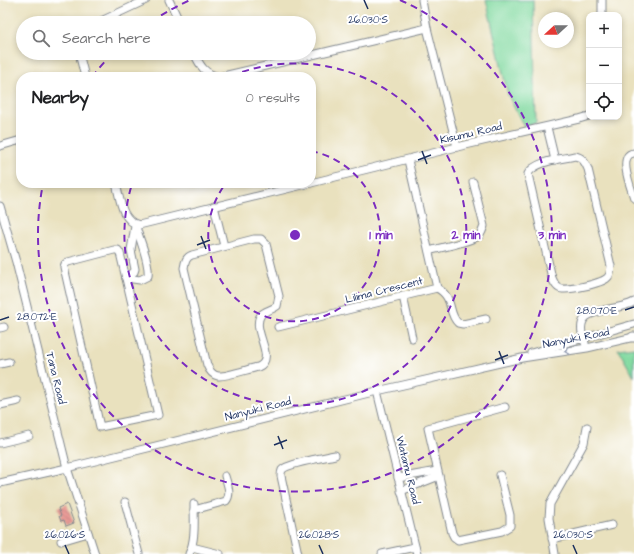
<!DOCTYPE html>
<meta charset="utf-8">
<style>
:root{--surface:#fff;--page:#f2f2f2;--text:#202124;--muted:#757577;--line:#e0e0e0}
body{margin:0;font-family:"Architects Daughter",sans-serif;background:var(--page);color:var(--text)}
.controls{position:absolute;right:12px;top:12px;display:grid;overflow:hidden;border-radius:8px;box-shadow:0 2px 6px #0003}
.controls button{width:36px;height:36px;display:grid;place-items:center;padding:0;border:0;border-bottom:1px solid var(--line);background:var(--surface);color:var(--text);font:20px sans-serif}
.compass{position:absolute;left:538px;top:12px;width:36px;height:36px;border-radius:50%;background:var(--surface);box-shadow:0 2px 6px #0003;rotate:249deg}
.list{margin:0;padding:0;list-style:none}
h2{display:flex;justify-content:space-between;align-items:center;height:52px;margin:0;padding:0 16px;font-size:17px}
h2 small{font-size:13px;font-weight:400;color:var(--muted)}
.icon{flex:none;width:22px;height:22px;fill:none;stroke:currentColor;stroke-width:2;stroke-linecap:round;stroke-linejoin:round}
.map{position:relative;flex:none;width:634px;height:554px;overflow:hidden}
.search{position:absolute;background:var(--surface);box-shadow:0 2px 6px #0003;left:16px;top:16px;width:300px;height:44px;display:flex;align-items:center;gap:10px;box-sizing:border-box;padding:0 14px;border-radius:22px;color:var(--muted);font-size:15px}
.panel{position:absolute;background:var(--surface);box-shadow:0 2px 6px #0003;left:16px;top:72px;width:300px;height:116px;border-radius:16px}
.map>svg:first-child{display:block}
.green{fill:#80d99f;stroke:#4e847e}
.building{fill:url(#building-back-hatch)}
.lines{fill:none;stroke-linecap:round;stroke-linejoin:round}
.minor-casing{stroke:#82888e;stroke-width:9}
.major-casing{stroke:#82888e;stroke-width:11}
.minor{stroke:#fff;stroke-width:7}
.major{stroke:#fff;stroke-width:9}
.oneway{stroke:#8d97ae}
.ticks{fill:none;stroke:#1b2f5e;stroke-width:1.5}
.ring{fill:none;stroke:#7b2cbf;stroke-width:2;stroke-dasharray:7 5}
.labels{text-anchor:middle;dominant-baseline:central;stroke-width:4;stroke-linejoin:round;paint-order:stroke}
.street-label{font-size:11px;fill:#1b2f5e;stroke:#fff}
.ticks-label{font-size:10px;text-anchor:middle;fill:#1b2f5e;stroke:#fff;stroke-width:4;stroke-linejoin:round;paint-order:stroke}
.centre{fill:#7b2cbf;stroke:#fff;stroke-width:2}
.ring-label{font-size:12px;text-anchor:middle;font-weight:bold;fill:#7b2cbf;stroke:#fff;stroke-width:4;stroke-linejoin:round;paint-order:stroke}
</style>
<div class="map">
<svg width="634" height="554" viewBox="0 0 634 554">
<defs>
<pattern id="building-back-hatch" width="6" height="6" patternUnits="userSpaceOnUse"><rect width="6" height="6" fill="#e89a95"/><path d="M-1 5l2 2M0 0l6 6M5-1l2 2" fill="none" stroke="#bb7e7d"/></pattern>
</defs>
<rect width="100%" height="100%" fill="#fff"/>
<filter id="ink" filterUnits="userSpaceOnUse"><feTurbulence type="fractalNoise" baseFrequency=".025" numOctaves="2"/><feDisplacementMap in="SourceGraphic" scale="8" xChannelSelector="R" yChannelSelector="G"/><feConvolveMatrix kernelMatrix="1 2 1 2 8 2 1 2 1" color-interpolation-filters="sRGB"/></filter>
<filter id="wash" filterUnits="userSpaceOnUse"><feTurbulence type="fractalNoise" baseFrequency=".012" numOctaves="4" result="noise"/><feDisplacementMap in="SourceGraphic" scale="16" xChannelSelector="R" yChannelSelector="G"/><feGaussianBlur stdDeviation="0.9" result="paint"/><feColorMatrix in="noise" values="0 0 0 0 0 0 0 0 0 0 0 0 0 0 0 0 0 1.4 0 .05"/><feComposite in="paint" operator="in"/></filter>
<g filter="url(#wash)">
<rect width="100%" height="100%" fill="#e9e1be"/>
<!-- green -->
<g class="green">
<polygon points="486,0 533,0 536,123 524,127 508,95"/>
<polygon points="634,347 634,377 618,349"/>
</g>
<g id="blocks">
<!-- building -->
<polygon class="building" points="67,504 74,523 66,526 64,520 61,521 59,516 61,516 58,508"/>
</g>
</g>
<g filter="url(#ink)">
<use href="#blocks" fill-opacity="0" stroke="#82888e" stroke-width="1"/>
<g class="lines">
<!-- minor casing -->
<g class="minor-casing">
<g id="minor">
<polyline points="169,0 180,23"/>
<polyline points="422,0 427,28 457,147"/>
<polyline points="602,15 602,0"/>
<polyline points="97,23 146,0"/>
<polyline points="79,53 85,77"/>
<path d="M194,53C200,66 205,74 219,77L427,28"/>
<polyline points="547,127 555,160"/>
<polyline points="0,146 21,140"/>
<path d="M634,153C617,154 631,188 634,198"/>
<path d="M575,156C582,157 585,162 588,169L611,266C610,271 611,275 607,278C602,283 565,292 559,288C555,286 554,282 552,278L528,174C534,161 562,159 575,156Z"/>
<path d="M116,183C120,198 121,221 139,225L311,183"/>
<polyline points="311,183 457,147 579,119 589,116"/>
<polyline points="0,206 16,262 67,468 95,554"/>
<polyline points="214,206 224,246"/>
<path d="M254,239H261L266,244L279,296L277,306C272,310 264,311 261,315C250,329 278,359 258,367C248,369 226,377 218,376C212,375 209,370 207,365L184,268C185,262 186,257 192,255Z"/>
<polygon points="114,250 118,250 120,253 158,415 100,427 64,267 65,264 68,262"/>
<path d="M429,251C439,248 474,241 480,235C482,232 483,229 484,226L473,182"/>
<path d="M126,278L140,280L148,276C150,262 139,238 135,224"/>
<polyline points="126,278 134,272 135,269 131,250 135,226"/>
<path d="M437,288C455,298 447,313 458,323L463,324L486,319"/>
<polyline points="403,296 412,338"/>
<polyline points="278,327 437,288 408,160"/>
<polyline points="0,328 4,327"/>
<path d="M585,343C569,304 611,314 634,302"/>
<polyline points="531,353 634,324"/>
<polyline points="0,364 9,362"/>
<polyline points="377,391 417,554"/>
<polyline points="0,405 18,401"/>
<polyline points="0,443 29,436"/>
<polyline points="439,476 452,533 454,537 458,540 502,531 510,526 510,515 500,475"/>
<polyline points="398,478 437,471"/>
<polyline points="0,483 67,468 377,391 522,358 587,348 634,337"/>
<polyline points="401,491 439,476 428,428 505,407"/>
<polyline points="125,502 139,554"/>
<path d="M194,510L226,501C232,494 227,484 225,476"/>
<polyline points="552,539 612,525"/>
<polyline points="61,541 88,533"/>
<polyline points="192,547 220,554"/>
<path d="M189,554C196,539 194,520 194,504"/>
<path d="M298,554L281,476C281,474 281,472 282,470C286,464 326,457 335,455"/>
<polyline points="382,554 415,547"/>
<polyline points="555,554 549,518 550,504 584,443 587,427"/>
</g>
</g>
<!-- major casing -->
<g class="major-casing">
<polyline id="major" points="633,337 634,337"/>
</g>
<!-- minor -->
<use href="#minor" class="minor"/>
<!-- major -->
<use href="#major" class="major"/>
</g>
<!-- one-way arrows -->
<defs><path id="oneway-chevron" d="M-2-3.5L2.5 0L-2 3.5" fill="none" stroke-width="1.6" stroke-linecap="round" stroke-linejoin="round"/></defs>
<use class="oneway" href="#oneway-chevron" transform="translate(567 351) rotate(171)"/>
</g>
<!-- ticks -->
<path class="ticks" d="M364,0L368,9M422,151L427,164M418,160L431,155M201,236L206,249M197,245L210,240M625,310L634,307M0,320L9,317M499,351L504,364M495,360L508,355M278,436L283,449M274,445L287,440M65,545L69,554M319,545L323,554M573,545L577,554"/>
<!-- distance rings -->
<g class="ring">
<path d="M311 151A86 86 0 1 1 226 183"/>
<path d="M231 76A171 171 0 1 1 132 184"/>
<path d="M92 77A257 257 0 0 1 113 53M151 22A257 257 0 0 1 190 0M400 0A257 257 0 1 1 43 184"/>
</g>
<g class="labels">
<!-- street labels -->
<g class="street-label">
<text transform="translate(471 133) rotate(-13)">Kisumu Road</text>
<text transform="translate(384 290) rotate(-14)">Lilima Crescent</text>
<text transform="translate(576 338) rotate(-11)">Nanyuki Road</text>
<text transform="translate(56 378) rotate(76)">Tana Road</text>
<text transform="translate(258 409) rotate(-14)">Nanyuki Road</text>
<text transform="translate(408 470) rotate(76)">Watamu Road</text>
</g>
</g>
<g class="ticks-label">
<text x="368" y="23">26.030°S</text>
<text x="597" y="314">28.070°E</text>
<text x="37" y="320">28.072°E</text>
<text x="65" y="538">26.026°S</text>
<text x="319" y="538">26.028°S</text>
<text x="573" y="538">26.030°S</text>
</g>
<circle cx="295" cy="235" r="6" class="centre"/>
<g class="ring-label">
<text x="381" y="239">1 min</text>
<text x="466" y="239">2 min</text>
<text x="552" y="239">3 min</text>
</g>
</svg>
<div class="controls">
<button>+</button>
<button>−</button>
<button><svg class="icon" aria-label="locate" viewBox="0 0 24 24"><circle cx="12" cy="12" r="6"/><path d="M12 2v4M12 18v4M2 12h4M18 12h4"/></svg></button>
</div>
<svg class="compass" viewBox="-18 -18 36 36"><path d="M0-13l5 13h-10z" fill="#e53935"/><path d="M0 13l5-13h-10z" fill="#757577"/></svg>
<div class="search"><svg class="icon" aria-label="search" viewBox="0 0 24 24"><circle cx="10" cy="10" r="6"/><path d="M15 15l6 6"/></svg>Search here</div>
<section class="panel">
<h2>Nearby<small>0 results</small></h2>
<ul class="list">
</ul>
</section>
</div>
